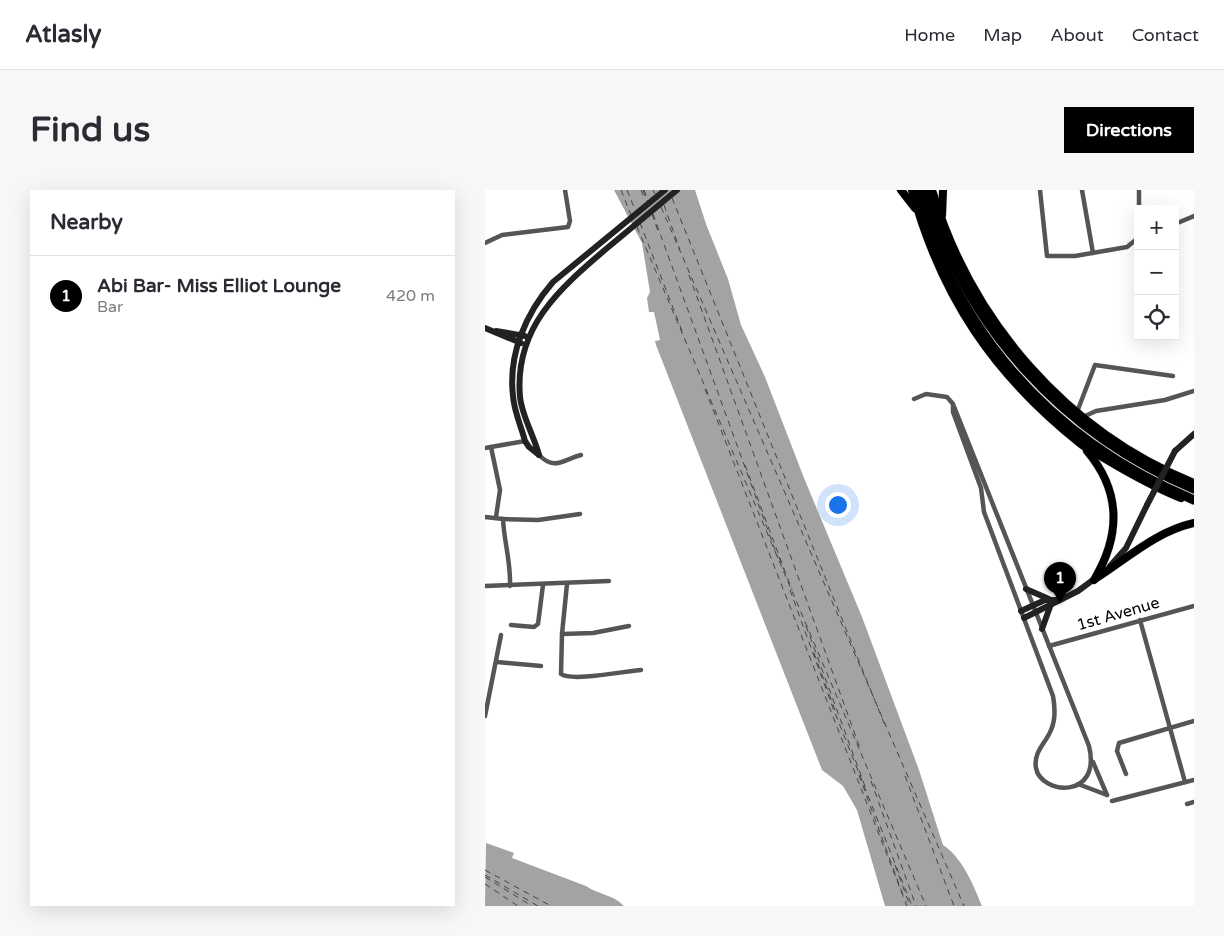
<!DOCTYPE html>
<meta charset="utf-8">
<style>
:root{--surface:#fff;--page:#f7f7f7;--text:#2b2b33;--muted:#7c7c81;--line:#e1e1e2;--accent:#000}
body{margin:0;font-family:"Varela Round",sans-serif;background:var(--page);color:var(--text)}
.controls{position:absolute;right:15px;top:15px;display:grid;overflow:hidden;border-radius:0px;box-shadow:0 5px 20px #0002}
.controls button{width:45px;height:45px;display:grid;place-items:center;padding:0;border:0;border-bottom:1px solid var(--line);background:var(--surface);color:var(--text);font:25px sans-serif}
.you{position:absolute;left:352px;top:314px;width:18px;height:18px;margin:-12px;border:4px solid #fff;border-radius:50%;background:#1a73e8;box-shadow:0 0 0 8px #1a73e833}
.badge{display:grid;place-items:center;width:32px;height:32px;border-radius:50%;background:var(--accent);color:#fff;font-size:16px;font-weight:700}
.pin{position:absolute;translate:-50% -41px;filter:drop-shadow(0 1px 2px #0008)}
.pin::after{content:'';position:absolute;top:26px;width:18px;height:15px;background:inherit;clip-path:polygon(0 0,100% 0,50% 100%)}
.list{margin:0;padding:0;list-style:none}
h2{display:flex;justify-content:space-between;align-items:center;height:65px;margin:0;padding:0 20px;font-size:21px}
h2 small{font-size:16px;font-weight:400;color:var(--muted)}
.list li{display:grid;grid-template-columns:32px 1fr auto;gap:15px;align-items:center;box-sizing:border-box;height:80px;padding:0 20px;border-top:1px solid var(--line)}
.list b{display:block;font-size:19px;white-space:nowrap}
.list p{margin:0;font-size:16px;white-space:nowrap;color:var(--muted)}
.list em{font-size:16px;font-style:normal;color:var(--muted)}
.icon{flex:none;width:28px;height:28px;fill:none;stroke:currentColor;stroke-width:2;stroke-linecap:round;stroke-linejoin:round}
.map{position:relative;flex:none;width:709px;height:716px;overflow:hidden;border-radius:0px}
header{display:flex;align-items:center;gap:30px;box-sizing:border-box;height:70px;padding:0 25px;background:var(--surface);border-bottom:1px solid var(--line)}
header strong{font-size:24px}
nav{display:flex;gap:28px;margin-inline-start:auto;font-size:18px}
.intro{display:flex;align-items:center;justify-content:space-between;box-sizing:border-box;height:120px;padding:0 30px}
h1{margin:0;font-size:35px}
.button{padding:12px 22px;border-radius:0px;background:var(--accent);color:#fff;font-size:18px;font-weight:700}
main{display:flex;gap:30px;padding:0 30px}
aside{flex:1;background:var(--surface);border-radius:0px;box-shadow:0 5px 20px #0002}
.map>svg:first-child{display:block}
.water{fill:#a3a3a3}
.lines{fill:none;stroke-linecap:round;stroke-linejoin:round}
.ferry{stroke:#444;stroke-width:1;stroke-dasharray:6 5;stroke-linecap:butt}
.primary-casing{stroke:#dbdbdb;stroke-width:9}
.highway-casing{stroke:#dbdbdb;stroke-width:11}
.street{stroke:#555;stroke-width:4.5}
.secondary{stroke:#222;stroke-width:6}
.primary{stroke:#000;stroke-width:8}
.highway{stroke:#000;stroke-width:9}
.secondary-bridge{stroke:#222;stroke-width:6}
.labels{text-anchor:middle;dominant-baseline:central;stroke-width:4.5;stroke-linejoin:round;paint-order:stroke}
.street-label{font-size:16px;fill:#000;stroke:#fff}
</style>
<header>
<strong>Atlasly</strong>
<nav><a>Home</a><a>Map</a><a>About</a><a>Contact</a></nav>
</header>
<div class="intro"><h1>Find us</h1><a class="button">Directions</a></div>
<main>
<aside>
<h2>Nearby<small></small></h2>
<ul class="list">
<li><span class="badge">1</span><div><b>Abi Bar- Miss Elliot Lounge</b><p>Bar</p></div><em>420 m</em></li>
</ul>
</aside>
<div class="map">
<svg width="709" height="716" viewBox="0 0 709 716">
<rect width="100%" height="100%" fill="#fff"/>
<!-- water -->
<g class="water">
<path d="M129,0H210L221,34L243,89L256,135L280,187L319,288L377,427L434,580L458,655C477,667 489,696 497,716H400L372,620L358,596L337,580L171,155L170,151L175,150L169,122H164L162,108L165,102L157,53Z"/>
<path d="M1,653L29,663L27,668L101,696C114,705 127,704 139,716H0Z"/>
</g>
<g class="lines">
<!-- ferry -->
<g class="ferry">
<polyline points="136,0 146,25"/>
<polyline points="142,0 150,20"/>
<polyline points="156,0 160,10"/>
<polyline points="158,0 162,11"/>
<polyline points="159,0 163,11"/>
<polyline points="168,0 170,4"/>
<polyline points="187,8 401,538"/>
<polyline points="179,15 195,60"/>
<polyline points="176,17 479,716"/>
<polyline points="167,24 173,41"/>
<polyline points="168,24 293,368"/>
<polyline points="155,33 199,146"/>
<polyline points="152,37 441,716"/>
<polyline points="204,85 376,561"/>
<polyline points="220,199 422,716"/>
<polyline points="260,275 307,400"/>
<polyline points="294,367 299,380"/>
<polyline points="305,400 348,518 427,716"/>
<polyline points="321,436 381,599"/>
<polyline points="329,463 351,523"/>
<polyline points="374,585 419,708"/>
<polyline points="420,586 469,716"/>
<polyline points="386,591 431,716"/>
<polyline points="410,675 425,716"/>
<polyline points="0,680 66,716"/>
<polyline points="0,685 53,716"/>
<polyline points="0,687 47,716"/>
<polyline points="0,694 33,716"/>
</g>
<!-- primary casing -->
<g class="primary-casing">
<g id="primary">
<polyline points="416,0 430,18"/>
<path d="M427,0C456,107 509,185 596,254C603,260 611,263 619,268C644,283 669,297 696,308"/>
<path d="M447,0C486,131 581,241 709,293"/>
<polyline points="457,25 458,0"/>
<path d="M602,261C636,301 636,345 609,390"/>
<path d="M610,389C643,368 670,342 709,333"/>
</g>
</g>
<!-- highway casing -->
<g class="highway-casing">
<g id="highway">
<path d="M431,0C475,147 568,251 709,310"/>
<path d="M440,0C479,136 579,245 709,299"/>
</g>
</g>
<!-- street -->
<g class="street">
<polyline points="555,0 562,66 590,66 642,57 653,48"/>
<polyline points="597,0 608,63"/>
<polyline points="654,0 654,19"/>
<polyline points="690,34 709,26"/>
<polyline points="0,53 17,45 83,37 85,31 80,0"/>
<path d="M429,209L441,204L462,207L468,214L604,556C617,610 556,605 551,578C548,562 561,553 566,540C571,529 570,517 568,506L499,322L496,298L468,222V214"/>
<polyline points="592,222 610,175 688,186"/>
<polyline points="598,227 611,221 680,210 709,201"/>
<polyline points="6,257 15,300 11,327"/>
<polyline points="0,258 40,251"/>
<path d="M54,265C70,281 77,270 96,265"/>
<path d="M0,327L18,329C19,352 26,372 25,396"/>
<polyline points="18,329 53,330 95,324"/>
<path d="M82,394L77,444L76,484C87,492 140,481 156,480"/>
<polyline points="0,396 124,391"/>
<polyline points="655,430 700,592"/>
<polyline points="26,435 49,437 53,434 58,395"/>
<polyline points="77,444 108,443 144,436"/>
<polyline points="564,456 709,416"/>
<polyline points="12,472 56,476"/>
<polyline points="0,526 16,445"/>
<polyline points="608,572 622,605"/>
<polyline points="641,584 632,561 634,553 709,531"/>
<polyline points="593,594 622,605"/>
<polyline points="627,611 709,590"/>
<polyline points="702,614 709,612"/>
</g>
<!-- secondary -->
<g class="secondary">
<polyline points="0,138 36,153"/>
<polyline points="11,141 40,146"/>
<polyline points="690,261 709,244"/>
<path d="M54,265L44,257L40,251C36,236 29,221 28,206C23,164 41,123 68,92L180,0"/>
<path d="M54,265C49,246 37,226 35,207C29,138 74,99 121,59C145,39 168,20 192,0"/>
<polyline points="625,376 641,358 662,315"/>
<polyline points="541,399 564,409"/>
<polyline points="536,421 560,410 572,410"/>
<polyline points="539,428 593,401 612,387"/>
<polyline points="557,439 566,414"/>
</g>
<!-- primary -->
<use href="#primary" class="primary"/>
<!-- highway -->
<use href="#highway" class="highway"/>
<!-- secondary-bridge -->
<polyline class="secondary-bridge" points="662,315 690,261"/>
</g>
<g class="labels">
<!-- street labels -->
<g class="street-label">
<text transform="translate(633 424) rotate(-16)">1st Avenue</text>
</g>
</g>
</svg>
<div class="controls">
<button>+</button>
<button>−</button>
<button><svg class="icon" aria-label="locate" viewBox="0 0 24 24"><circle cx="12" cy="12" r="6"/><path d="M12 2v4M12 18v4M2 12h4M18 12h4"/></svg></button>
</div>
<div class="you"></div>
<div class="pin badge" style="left:575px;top:413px">1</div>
</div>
</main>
